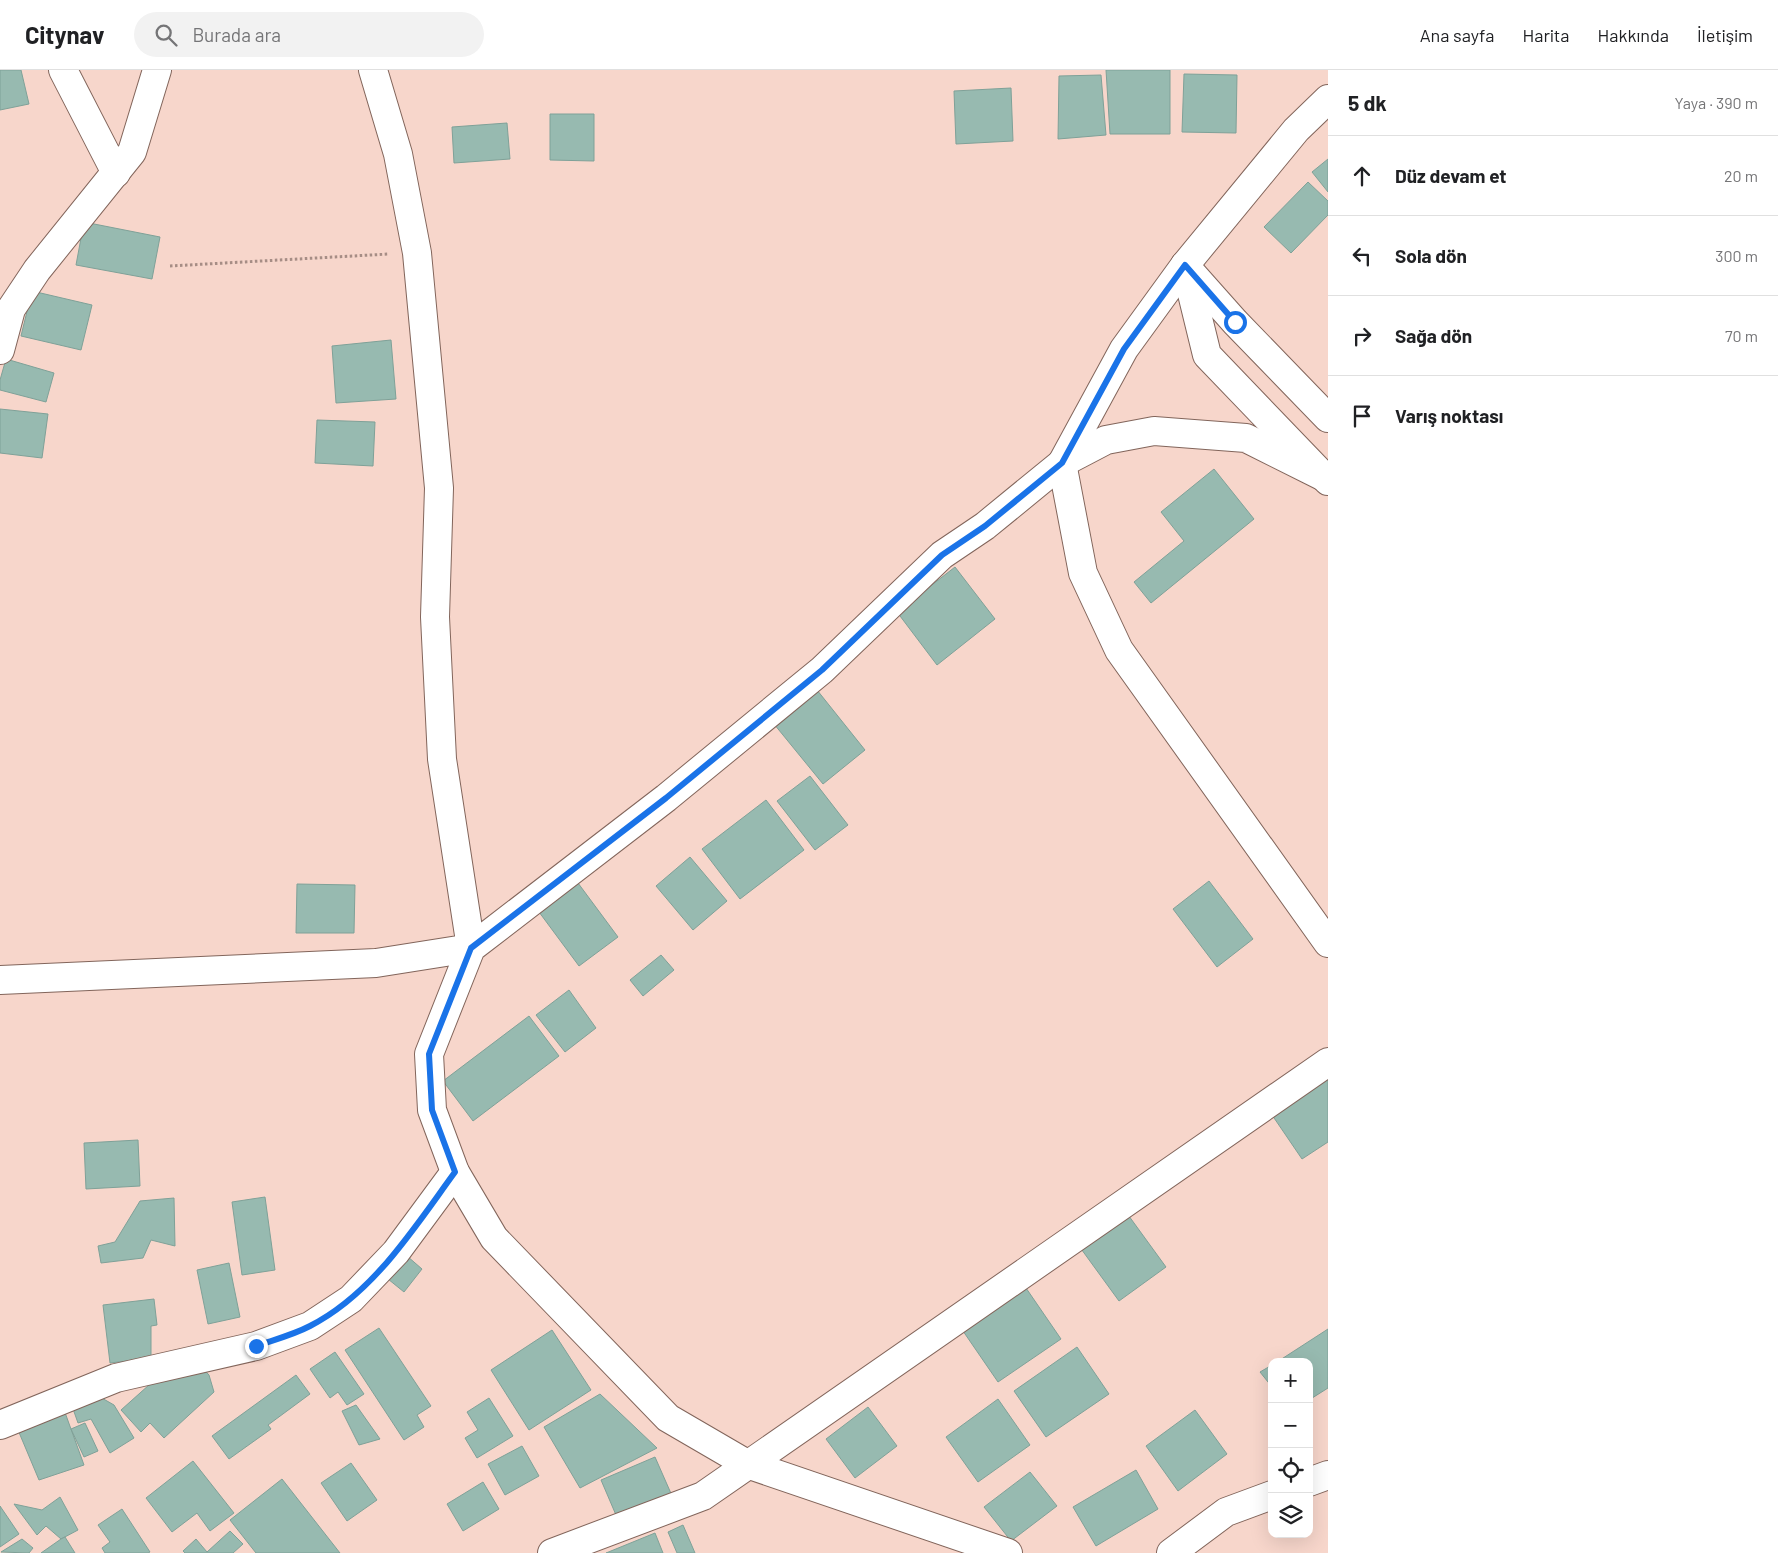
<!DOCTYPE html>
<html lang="tr">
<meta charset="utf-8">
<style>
:root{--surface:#fff;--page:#f2f2f2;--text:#202124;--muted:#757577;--line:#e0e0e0}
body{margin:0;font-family:Barlow,sans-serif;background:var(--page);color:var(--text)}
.controls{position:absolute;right:15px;bottom:15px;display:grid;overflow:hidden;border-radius:10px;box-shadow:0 5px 20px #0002}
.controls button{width:45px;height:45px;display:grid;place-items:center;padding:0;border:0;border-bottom:1px solid var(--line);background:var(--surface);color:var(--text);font:25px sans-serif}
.stop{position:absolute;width:15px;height:15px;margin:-11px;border:4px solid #1a73e8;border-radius:50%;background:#fff}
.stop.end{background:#1a73e8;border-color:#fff;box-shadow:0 1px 5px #0008}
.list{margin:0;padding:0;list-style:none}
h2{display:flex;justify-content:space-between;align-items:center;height:65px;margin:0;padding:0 20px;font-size:21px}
h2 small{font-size:16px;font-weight:400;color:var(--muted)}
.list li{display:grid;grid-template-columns:32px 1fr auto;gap:15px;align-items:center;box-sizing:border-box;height:80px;padding:0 20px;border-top:1px solid var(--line)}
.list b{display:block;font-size:19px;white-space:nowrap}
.list em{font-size:16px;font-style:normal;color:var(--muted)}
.icon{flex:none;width:28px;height:28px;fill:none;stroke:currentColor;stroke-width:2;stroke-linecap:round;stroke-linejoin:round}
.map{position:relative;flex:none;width:1328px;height:1483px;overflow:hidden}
header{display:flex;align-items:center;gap:30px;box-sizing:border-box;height:70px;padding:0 25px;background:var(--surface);border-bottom:1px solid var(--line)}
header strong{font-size:24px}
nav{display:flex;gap:28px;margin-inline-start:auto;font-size:18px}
.search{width:350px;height:45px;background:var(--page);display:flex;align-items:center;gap:12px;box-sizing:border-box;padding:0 18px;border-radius:28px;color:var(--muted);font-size:19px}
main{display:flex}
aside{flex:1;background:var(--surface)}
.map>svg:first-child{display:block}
.building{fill:#97bab0;stroke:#7fa198}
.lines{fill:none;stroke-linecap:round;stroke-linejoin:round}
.minor-casing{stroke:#82655b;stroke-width:30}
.major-casing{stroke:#82655b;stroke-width:30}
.path{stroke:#a68d85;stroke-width:3;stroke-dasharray:2.5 2.5;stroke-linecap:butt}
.minor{stroke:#fff;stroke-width:28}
.major{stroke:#fff;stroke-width:28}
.route{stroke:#1a73e8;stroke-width:6}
</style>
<header>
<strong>Citynav</strong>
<div class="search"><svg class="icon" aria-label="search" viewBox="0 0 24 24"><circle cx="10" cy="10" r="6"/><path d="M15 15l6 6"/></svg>Burada ara</div>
<nav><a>Ana sayfa</a><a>Harita</a><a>Hakkında</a><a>İletişim</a></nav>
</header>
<main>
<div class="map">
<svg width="1328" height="1483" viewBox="0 0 1328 1483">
<rect width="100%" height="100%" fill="#f7d6cb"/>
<!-- building -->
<g class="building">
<polygon points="0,0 21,0 29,34 0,40"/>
<polygon points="1106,0 1170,0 1170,64 1110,64"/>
<polygon points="1184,4 1237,5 1236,63 1182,62"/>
<polygon points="1101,5 1106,65 1058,69 1059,6"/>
<polygon points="1011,18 1013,71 956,74 954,21"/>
<polygon points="550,44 594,44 594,91 550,90"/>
<polygon points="507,53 510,89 454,93 452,57"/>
<polygon points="1328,89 1328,122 1312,102"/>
<polygon points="1308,112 1328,131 1328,145 1291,183 1264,157"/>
<polygon points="84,152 160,167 152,209 76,195"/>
<polygon points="32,221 92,235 81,280 21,266"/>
<polygon points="391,270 396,329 336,333 332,276"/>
<polygon points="6,289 54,303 46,332 0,320 0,310"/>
<polygon points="0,339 48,344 42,388 0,383"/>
<polygon points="317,350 375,352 373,396 315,393"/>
<polygon points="1214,399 1254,449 1151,533 1134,512 1184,471 1161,442"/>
<polygon points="955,497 995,549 937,595 897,542"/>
<polygon points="817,620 865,680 823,714 774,654"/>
<polygon points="810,706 848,755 815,780 777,731"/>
<polygon points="766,730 804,780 740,829 702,779"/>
<polygon points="690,787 727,831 693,860 656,816"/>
<polygon points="1209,811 1253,869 1217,897 1173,839"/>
<polygon points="578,813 618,867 579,896 539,842"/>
<polygon points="297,814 355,815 354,863 296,863"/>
<polygon points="661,885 674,900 643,926 630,910"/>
<polygon points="569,920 596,958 565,982 536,945"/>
<polygon points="529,946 559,986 473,1051 443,1011"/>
<polygon points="1328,1002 1328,1072 1302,1089 1270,1042"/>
<polygon points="138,1070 140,1116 86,1119 84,1073"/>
<polygon points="265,1127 275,1200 242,1205 232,1132"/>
<polygon points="174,1128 175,1176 151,1170 143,1188 101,1193 98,1176 115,1172 140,1131"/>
<polygon points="1126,1142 1166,1197 1119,1231 1079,1176"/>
<polygon points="407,1186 422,1199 404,1222 388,1209"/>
<polygon points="229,1193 240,1247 208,1254 197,1200"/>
<polygon points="1026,1218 1061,1269 998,1312 963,1261"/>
<polygon points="154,1229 157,1255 151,1256 151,1288 110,1293 103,1235"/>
<polygon points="379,1258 431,1336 417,1345 424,1357 404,1370 345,1280"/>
<polygon points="1328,1259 1328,1318 1309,1330 1309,1292 1277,1292"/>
<polygon points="552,1260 591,1320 529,1360 491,1300"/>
<polygon points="1077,1277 1109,1324 1046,1367 1014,1321"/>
<polygon points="335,1282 364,1324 347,1335 338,1322 330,1328 310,1299"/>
<polygon points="197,1292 209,1305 214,1322 164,1368 150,1353 141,1362 121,1340 159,1306"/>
<polygon points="1272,1295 1272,1317 1260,1302"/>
<polygon points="296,1305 310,1324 268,1355 271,1359 229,1389 212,1366"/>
<polygon points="600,1324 657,1378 580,1418 544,1357"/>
<polygon points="100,1327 114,1335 134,1368 110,1383 91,1349 78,1353 72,1336"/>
<polygon points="489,1328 513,1366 477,1388 465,1368 478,1360 467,1342"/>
<polygon points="998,1329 1030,1375 978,1412 946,1367"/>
<polygon points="356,1335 380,1369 359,1375 342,1341"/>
<polygon points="63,1337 84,1395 39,1410 18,1360"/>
<polygon points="868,1337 897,1376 855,1408 826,1369"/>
<polygon points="1195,1340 1227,1384 1178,1421 1146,1376"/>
<polygon points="85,1353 98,1381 84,1387 71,1359"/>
<polygon points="522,1376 539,1406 505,1425 488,1394"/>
<polygon points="655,1387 673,1428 619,1452 601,1410"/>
<polygon points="193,1391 234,1443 210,1461 197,1443 172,1462 146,1428"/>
<polygon points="351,1393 377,1430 347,1451 321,1413"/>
<polygon points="1136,1400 1158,1439 1096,1476 1073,1437"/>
<polygon points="1030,1402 1057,1436 1011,1471 984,1437"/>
<polygon points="282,1409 340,1483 256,1483 230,1450"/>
<polygon points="483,1412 499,1439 463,1461 447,1434"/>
<polygon points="60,1427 78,1460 61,1469 46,1456 37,1465 14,1434 42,1440"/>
<polygon points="0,1436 19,1464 0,1477"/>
<polygon points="122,1439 150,1482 148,1483 105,1483 102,1478 110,1472 98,1455"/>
<polygon points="683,1455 695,1483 677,1483 668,1462"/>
<polygon points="230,1461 243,1474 233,1483 185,1483 183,1481 196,1469 207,1482"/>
<polygon points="655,1463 663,1483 606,1483"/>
<polygon points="65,1467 75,1483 41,1483 61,1469"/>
<polygon points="22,1469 33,1478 29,1483 1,1482"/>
</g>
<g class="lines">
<!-- minor casing -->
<g class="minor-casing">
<g id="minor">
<polyline points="63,0 116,103"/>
<polyline points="1185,195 1124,279 1062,393 1083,503 1119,580 1328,873"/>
<polyline points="0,280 11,239 37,200 132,82 157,0"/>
<polyline points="0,910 376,893 471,878 442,689 435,547 439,418 417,183 398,84 373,0"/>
<polyline points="0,1355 116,1308 256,1276 310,1256 351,1229 396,1182 455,1102"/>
<polyline points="1309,1412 1328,1405"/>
<polyline points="552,1483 703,1426 1328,992"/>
<polyline points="1008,1483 747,1394 668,1348 494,1168 455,1102 432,1040 429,984 471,878 666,728 822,600 942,485 985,456 1062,393 1106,370 1154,361 1246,368 1322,406"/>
<polyline points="1171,1483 1226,1442 1272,1425"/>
</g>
</g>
<!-- major casing -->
<g class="major-casing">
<g id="major">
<polyline points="1185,195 1207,285 1328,411"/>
<polyline points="1185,195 1296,60 1328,29"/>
<polyline points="1187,198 1235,252 1328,348"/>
</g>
</g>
<!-- path -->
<polyline class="path" points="170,196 389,184"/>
<!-- minor -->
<use href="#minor" class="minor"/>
<!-- major -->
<use href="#major" class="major"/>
</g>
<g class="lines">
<!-- route -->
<path class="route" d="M256,1276C273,1270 293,1265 310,1256C373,1224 414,1158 455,1102L432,1040L429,984L471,878L666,728L822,600L942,485L985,456L1062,393L1124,279L1185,195L1235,252"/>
</g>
</svg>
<div class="controls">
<button>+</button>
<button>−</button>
<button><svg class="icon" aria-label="locate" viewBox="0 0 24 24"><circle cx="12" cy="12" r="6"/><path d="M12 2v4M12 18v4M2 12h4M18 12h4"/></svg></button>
<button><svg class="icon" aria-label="layers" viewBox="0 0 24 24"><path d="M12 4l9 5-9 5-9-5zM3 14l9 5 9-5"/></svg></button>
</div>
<div class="stop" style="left:1235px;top:252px"></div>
<div class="stop end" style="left:256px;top:1276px"></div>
</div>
<aside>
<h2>5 dk<small>Yaya · 390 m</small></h2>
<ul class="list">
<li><svg class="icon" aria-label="ahead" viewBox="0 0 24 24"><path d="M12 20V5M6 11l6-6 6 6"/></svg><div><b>Düz devam et</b></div><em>20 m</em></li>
<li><svg class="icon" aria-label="left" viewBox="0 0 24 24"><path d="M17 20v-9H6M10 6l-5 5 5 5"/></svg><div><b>Sola dön</b></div><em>300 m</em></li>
<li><svg class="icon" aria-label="right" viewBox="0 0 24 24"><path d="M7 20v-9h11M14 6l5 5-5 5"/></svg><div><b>Sağa dön</b></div><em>70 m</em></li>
<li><svg class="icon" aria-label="arrive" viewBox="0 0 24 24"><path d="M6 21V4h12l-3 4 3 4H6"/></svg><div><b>Varış noktası</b></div></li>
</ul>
</aside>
</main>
